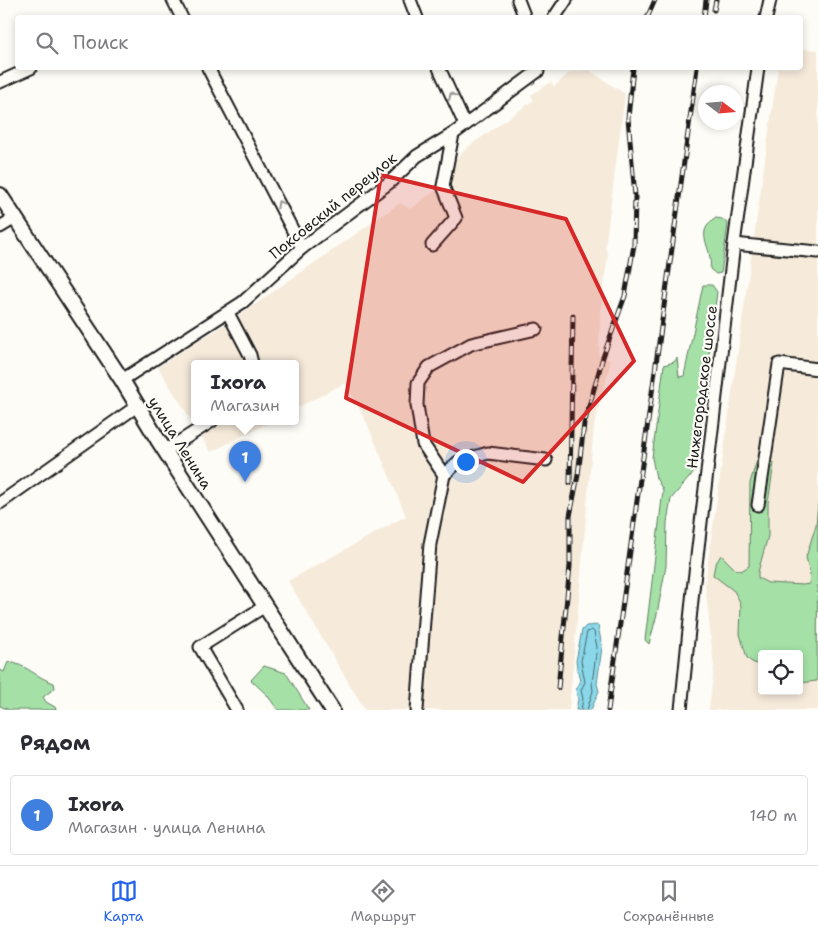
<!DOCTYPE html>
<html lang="ru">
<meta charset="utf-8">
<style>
:root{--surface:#fff;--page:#f7f7f7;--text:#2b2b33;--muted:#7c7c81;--line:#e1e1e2;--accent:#2563eb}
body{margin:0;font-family:"Shantell Sans",sans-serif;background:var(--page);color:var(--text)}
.controls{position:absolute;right:15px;bottom:15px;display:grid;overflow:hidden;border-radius:5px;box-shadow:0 2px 8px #0003}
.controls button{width:45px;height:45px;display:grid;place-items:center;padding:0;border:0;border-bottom:1px solid var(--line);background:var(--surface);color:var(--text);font:25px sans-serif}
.compass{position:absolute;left:698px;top:85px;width:45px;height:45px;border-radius:50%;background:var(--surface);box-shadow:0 2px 8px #0003;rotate:106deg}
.you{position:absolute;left:465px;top:461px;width:18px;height:18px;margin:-12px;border:4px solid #fff;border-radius:50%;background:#1a73e8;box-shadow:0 0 0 8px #1a73e833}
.badge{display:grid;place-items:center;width:32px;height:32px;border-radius:50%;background:var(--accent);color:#fff;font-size:16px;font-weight:700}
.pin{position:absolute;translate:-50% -41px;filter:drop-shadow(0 1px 2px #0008)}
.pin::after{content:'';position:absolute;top:26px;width:18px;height:15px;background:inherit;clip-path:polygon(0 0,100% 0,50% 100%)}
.popup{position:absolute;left:191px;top:360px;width:108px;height:65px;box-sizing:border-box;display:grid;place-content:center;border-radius:5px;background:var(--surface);filter:drop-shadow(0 1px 4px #0005);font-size:16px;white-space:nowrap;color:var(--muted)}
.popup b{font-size:19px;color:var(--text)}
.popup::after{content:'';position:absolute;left:50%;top:100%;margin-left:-10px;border:10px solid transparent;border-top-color:var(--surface)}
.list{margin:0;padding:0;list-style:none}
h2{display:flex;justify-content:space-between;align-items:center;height:65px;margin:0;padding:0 20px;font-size:21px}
h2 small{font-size:16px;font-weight:400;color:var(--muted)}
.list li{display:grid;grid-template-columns:32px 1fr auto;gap:15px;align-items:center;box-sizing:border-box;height:80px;margin:0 10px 10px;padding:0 10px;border:1px solid var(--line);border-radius:5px}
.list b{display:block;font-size:19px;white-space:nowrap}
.list p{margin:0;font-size:16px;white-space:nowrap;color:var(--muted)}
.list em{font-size:16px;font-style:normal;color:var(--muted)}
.icon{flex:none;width:28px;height:28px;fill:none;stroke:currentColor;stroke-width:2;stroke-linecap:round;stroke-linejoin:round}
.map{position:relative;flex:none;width:818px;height:710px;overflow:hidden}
.search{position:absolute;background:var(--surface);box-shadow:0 2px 8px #0003;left:15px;right:15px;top:15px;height:55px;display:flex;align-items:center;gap:12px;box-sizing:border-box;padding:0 18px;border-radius:5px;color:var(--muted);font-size:19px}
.sheet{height:155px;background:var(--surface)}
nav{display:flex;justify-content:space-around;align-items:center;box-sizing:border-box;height:70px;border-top:1px solid var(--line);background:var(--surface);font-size:14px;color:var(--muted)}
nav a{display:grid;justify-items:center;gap:2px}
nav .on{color:var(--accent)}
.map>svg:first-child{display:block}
.built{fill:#f6eada;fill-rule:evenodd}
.green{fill:#a5e1a7;stroke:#607e62}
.water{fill:#8ad8e9;stroke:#5e8d97}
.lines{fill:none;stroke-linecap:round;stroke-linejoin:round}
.shore{stroke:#48676e;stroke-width:1}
.minor-casing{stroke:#1c1c1c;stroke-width:15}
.major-casing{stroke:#1c1c1c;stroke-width:18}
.minor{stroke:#fdfcf7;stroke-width:11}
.major{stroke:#fdfcf7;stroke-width:14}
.rail-casing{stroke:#1c1c1c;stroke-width:5}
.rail{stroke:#fdfcf7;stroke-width:3;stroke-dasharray:9;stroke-linecap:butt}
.oneway{stroke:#989794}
.marked{fill:#d62828;fill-opacity:0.2;stroke:#d62828;stroke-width:4;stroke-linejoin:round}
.labels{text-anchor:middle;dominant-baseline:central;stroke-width:4.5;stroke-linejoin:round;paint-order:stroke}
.street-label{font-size:15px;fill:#1c1c1c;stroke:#fdfcf7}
</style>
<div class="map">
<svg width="818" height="710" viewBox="0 0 818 710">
<rect width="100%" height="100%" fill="#fdfcf7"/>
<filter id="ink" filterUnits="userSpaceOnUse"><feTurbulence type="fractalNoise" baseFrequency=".02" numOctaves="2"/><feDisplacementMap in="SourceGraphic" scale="10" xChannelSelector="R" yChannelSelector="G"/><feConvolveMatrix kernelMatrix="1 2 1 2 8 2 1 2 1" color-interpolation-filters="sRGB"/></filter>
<g filter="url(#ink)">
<!-- built -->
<g class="built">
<path d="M801,49L818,50V710H709L714,667L705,583L778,68H800ZM762,654H799V691H762Z"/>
<polygon points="589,70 625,94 605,248 608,254 600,315 599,356 611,361 594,426 569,710 365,710 288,581 406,516 367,423 345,383 295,409 295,363 195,363 195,421 272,421 211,452 158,367 250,308 400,203 411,209 427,196 450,182 455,160 468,147 534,100 531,95 551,82 554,87 570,72"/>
</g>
<!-- green -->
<g class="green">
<path d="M716,218L722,219L728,224L721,273L716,274L710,269C714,247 692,233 716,218Z"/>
<polygon points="703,285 712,285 717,292 694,472 671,499 667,522 666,566 657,614 649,644 645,640 663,490 656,478 652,458 664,365 674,362 677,358 679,377 684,376"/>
<polygon points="757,460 774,463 768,503 768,536 758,572 758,578 768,583 803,585 809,584 810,574 806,557 816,525 818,504 817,681 799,683 799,654 762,654 762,666 752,662 747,658 740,634 741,606 739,600 734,591 713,575 715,565 721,555 735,569 741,571 749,566 750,483"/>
<path d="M8,662C26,664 37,678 54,683L55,688L43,697L46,702L55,707L56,710H9L0,706V670L4,672Z"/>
<polygon points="264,666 286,673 309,710 278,710 267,695 251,680"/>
</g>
<!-- water -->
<polygon class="water" points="598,625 602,647 597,684 599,691 591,710 576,710 578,699 576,690 580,682 576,661 582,630 586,626"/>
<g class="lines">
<!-- shore -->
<polyline class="shore" points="581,710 583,699 581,690 585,682 581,661 587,632 592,630 594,632 597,647 592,683 593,691 587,710"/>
<!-- minor casing -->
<g class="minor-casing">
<g id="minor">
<polyline points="173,0 182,18"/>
<polyline points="410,0 417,18"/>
<polyline points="518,0 525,18"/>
<polyline points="554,18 566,0"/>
<polyline points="766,18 770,0"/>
<polyline points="208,68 302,248"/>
<polyline points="439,68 465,125"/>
<polyline points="0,82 31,68"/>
<polyline points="0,227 15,218"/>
<polyline points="734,244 818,252"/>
<polyline points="432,245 456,218 443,186 453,134"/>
<polyline points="228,313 250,355 252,363"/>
<polyline points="122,380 243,302 302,248 390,182 417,156 453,134 538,71 537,68"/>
<polyline points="165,451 212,421"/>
<polyline points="444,475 423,444 417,405 418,383 429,367 471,344 536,329"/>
<polyline points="0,503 137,406"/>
<polyline points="758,505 779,364 818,369"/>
<polyline points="237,710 200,647 265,606"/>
<polyline points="417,710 430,544 444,475 458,462 488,453 546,460"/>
<polyline points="681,710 693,590 734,244 758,68"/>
</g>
</g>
<!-- major casing -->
<g class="major-casing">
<polyline id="major" points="0,195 122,380 158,440 332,710"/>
</g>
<!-- minor -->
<use href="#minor" class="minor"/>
<!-- major -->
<use href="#major" class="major"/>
<!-- rail casing -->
<g class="rail-casing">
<g id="rail">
<polyline points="714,10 716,0"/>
<polyline points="647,18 655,0"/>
<polyline points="704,18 706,0"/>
<polyline points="570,483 573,316"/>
<polyline points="558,688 570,566 570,516 578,475 584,424 603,357 625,296 634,245 635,196 628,118 633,68"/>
<polyline points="608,710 697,68"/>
</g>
</g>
<!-- rail -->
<use href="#rail" class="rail"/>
</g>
<!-- one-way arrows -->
<defs><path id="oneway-chevron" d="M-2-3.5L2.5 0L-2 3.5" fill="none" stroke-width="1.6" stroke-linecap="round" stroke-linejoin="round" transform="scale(1.25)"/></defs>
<g class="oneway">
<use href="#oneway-chevron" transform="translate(452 96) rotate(-115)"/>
<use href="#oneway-chevron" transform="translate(280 204) rotate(-119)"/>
</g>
</g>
<!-- marked area -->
<path class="marked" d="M381,175L566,219L634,361L523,482L346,398Z"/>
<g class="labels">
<!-- street labels -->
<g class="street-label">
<text transform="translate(333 206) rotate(-39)">Поксовский переулок</text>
<text transform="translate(702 387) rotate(-83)">Нижегородское шоссе</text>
<text transform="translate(180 443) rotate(58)">улица Ленина</text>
</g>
</g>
</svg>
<div class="controls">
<button><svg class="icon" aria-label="locate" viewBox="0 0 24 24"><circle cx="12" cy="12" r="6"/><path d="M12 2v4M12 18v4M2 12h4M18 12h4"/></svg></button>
</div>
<svg class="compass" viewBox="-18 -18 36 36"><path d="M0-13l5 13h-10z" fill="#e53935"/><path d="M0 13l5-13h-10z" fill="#7c7c81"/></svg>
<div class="you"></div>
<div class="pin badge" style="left:245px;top:482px;background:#3f7fe0">1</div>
<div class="popup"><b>Ixora</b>Магазин</div>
<div class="search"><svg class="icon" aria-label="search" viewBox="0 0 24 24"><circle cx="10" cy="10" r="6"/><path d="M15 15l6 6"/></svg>Поиск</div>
</div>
<section class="sheet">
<h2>Рядом<small></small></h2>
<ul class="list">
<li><span class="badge" style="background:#3f7fe0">1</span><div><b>Ixora</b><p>Магазин · улица Ленина</p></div><em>140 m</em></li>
</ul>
</section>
<nav>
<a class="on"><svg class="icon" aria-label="map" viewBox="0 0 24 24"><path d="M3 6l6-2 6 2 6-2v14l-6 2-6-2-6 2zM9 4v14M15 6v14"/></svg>Карта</a>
<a><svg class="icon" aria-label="directions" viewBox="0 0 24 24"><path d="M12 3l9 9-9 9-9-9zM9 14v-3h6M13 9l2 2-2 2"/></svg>Маршрут</a>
<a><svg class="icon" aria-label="saved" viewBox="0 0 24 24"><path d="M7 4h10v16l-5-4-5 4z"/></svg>Сохранённые</a>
</nav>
